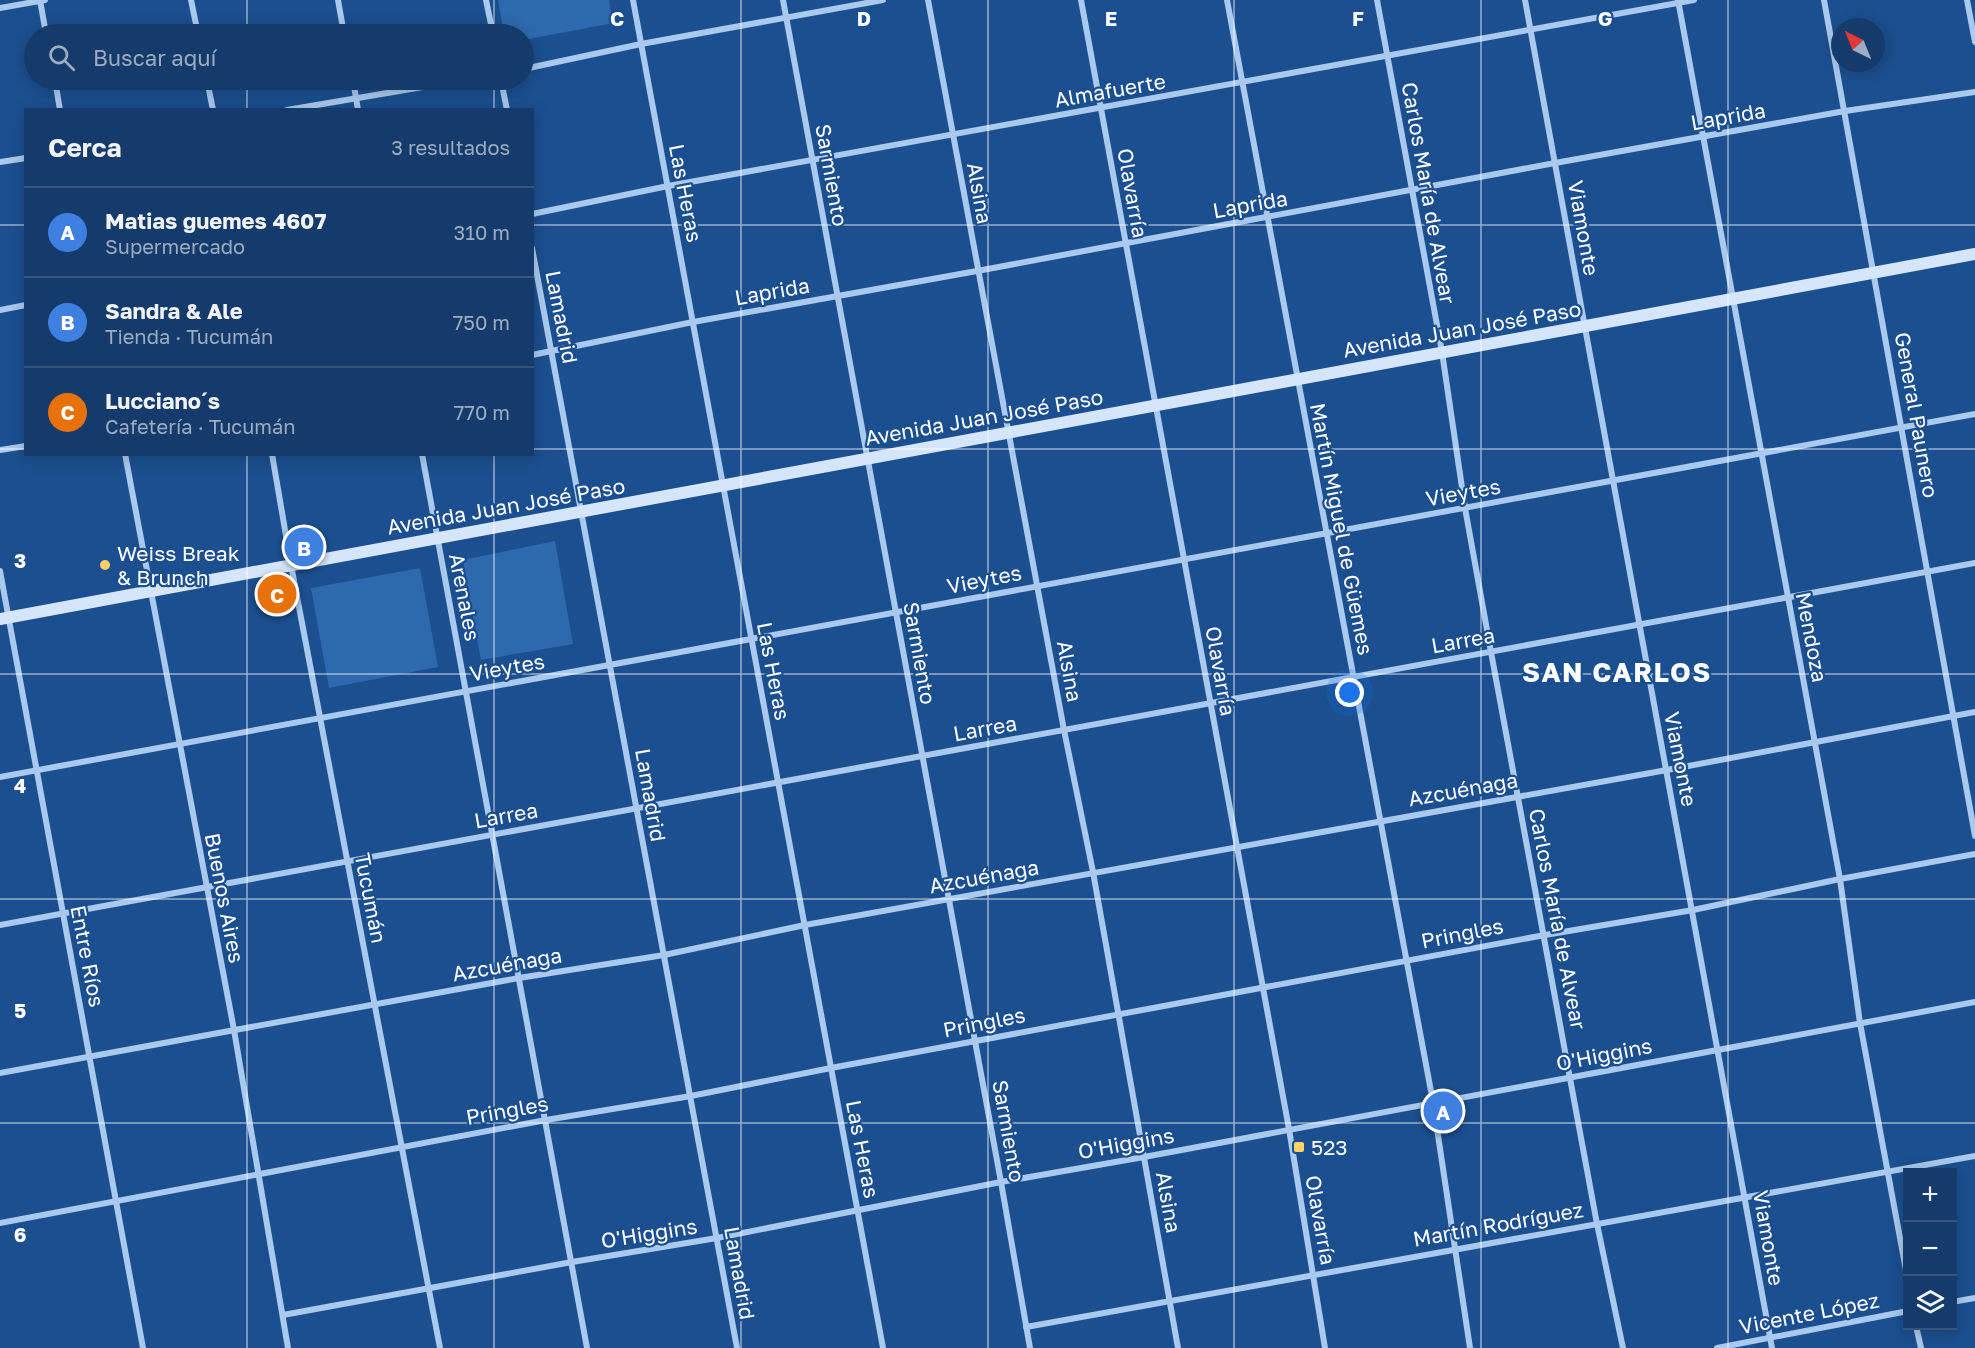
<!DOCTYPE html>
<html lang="es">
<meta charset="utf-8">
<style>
:root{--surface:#143b6b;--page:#1d4271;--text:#f1f3f6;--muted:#9dadc1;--line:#33557e;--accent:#ffd166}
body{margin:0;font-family:"Golos Text",sans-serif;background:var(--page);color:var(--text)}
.controls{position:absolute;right:18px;bottom:18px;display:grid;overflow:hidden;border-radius:0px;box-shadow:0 3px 15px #0003}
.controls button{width:54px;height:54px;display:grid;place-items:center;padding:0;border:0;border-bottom:2px solid var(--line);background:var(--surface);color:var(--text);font:30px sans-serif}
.compass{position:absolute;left:1831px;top:18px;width:54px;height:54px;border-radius:50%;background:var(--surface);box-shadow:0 3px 15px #0003;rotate:317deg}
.you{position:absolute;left:1350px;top:693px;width:21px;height:21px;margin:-15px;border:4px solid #fff;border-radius:50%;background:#1a73e8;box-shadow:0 0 0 9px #1a73e833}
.badge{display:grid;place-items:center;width:39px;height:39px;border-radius:50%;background:var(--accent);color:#fff;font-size:20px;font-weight:700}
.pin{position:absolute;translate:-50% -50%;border:3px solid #fff;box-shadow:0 2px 6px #0006}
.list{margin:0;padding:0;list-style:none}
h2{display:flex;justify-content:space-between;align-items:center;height:78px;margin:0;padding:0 24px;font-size:26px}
h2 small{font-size:20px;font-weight:400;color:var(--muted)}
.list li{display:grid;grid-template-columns:39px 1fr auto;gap:18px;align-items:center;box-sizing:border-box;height:90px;padding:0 24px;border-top:2px solid var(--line)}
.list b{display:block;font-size:22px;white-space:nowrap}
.list p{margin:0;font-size:20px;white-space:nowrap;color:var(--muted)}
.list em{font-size:20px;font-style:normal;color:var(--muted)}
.icon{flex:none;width:33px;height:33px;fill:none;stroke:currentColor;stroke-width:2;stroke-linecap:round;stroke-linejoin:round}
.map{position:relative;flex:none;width:1975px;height:1348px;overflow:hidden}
.search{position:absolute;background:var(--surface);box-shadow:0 3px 15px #0003;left:24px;top:24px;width:510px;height:66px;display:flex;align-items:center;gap:15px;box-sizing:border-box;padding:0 21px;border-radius:33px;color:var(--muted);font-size:22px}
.panel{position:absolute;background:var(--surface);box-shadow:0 3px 15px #0003;left:24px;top:108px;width:510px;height:348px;border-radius:0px}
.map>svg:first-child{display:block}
.green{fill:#2e69ad}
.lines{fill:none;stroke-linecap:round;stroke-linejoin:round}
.minor{stroke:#a9c9ee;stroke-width:6}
.secondary{stroke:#d6e6fa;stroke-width:12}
.grid{fill:none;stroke:#fff;stroke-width:1.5;stroke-opacity:0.55}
.poi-dot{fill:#ffd166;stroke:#1b4f8f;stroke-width:2}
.labels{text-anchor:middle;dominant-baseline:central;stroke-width:4.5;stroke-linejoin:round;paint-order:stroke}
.street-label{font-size:21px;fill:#fff;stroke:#1b4f8f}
.poi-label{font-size:21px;fill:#fff;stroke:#1b4f8f;text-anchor:start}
.district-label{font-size:27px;font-weight:bold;letter-spacing:1.5px;fill:#fff;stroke:#1b4f8f}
.grid-label{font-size:20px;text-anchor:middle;font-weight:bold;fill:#fff;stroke:#1b4f8f;stroke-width:4.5;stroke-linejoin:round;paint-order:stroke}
</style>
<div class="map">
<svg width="1975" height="1348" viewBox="0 0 1975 1348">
<rect width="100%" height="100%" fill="#1b4f8f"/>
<!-- green -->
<g class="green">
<polygon points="498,0 609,0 613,23 524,40 524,34 504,34"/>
<polygon points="555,541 573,644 481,660 463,560"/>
<polygon points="420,568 438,667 329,688 311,588"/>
</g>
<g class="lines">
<!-- minor -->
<g class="minor">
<polyline points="40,0 46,34"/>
<polyline points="191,0 198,34"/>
<polyline points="338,0 344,34"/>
<polyline points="486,0 493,34"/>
<polyline points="633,0 883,1348"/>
<polyline points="783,0 1001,1182 1030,1348"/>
<polyline points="928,0 1064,730 1093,872 1178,1348"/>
<polyline points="1081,0 1289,1129 1325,1348"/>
<polyline points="1227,0 1433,1102 1470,1348"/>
<polyline points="1377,0 1442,352 1465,508 1491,652 1597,1224 1623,1348"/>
<polyline points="1525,0 1772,1348"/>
<polyline points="1678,0 1840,879 1860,1023 1908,1281"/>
<polyline points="1824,0 1975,836"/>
<polyline points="1967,0 1975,42"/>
<polyline points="0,8 45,0"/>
<polyline points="524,69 641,44 883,0"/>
<polyline points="55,80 60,110"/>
<polyline points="207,80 213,110"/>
<polyline points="353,80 358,110"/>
<polyline points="501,80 507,110"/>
<polyline points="287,110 464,80"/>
<polyline points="0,162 26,158"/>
<polyline points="532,214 668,186 1694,0"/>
<polyline points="532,248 737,1348"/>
<polyline points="0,310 26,305"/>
<polyline points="532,355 693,322 977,271 1555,163 1845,111 1975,92"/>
<polyline points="0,450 26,446"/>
<polyline points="125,454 234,1030 288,1348"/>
<polyline points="272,454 291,565 440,1348"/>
<polyline points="422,454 587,1348"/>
<polyline points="0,571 143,1348"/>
<polyline points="0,777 1975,414"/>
<polyline points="0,925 1975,563"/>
<polyline points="0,1073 519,978 664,955 805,925 1667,770 1975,712"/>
<polyline points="0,1223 546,1120 691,1096 831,1068 1545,935 1693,910 1840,879 1975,854"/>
<polyline points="1952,1302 1975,1298"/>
<polyline points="283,1315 572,1262 717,1238 1001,1182 1144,1157 1975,1002"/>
<polyline points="1916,1326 1921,1348"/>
<polyline points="1026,1327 1975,1156"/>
<polyline points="1717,1348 1908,1311"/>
</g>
<!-- secondary -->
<polyline class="secondary" points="0,619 1975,254"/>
</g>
<!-- grid -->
<path class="grid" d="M247,0V34M494,0V34M741,0V1348M988,0V1348M1234,0V1348M1481,0V1348M1728,0V1348M247,80V110M494,80V110M0,225H26M532,225H1975M0,449H26M532,449H1975M247,454V1348M494,454V1348M0,674H1975M0,899H1975M0,1123H1975"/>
<!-- markers -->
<g class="poi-dot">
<circle cx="105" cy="565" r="6"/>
<rect x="1293" y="1141" width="12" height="12" rx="3"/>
</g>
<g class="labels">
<!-- street labels -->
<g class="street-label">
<text transform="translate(1110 90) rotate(-10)">Almafuerte</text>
<text transform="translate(1728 116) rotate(-10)">Laprida</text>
<text transform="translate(832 175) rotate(80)">Sarmiento</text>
<text transform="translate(686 193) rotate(79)">Las Heras</text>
<text transform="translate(980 193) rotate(80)">Alsina</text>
<text transform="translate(1133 193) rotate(80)">Olavarría</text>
<text transform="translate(1429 193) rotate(80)">Carlos María de Alvear</text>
<text transform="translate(1250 204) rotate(-10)">Laprida</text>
<text transform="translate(1584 228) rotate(80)">Viamonte</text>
<text transform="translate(772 291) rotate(-10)">Laprida</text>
<text transform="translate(562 317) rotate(79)">Lamadrid</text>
<text transform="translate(1462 329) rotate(-10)">Avenida Juan José Paso</text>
<text transform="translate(1917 415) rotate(80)">General Paunero</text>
<text transform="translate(984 417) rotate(-10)">Avenida Juan José Paso</text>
<text transform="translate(1463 492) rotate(-10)">Vieytes</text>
<text transform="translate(506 506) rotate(-10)">Avenida Juan José Paso</text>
<text transform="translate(1342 529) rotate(79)">Martín Miguel de Güemes</text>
<text transform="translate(984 579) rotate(-11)">Vieytes</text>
<text transform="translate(465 597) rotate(79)">Arenales</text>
<text transform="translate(1812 637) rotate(79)">Mendoza</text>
<text transform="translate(1463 640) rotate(-10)">Larrea</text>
<text transform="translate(920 653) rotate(80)">Sarmiento</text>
<text transform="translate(507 667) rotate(-10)">Vieytes</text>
<text transform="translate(774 671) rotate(79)">Las Heras</text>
<text transform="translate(1070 671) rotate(80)">Alsina</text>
<text transform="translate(1221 671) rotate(80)">Olavarría</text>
<text transform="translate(985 728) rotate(-10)">Larrea</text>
<text transform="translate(1681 759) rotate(79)">Viamonte</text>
<text transform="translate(1463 789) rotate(-10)">Azcuénaga</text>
<text transform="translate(651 795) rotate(80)">Lamadrid</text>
<text transform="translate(506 815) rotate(-10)">Larrea</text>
<text transform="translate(984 876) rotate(-10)">Azcuénaga</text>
<text transform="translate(225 898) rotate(79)">Buenos Aires</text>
<text transform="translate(371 898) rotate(79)">Tucumán</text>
<text transform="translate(1558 919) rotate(79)">Carlos María de Alvear</text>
<text transform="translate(1462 933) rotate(-11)">Pringles</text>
<text transform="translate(88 956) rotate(79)">Entre Ríos</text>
<text transform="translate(507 964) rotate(-10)">Azcuénaga</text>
<text transform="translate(984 1022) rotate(-11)">Pringles</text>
<text transform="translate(1604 1054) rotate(-11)">O'Higgins</text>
<text transform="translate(507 1110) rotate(-10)">Pringles</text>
<text transform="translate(1009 1131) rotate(80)">Sarmiento</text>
<text transform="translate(1126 1143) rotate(-10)">O'Higgins</text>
<text transform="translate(863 1149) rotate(79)">Las Heras</text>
<text transform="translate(1169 1202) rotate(80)">Alsina</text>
<text transform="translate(1321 1220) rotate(80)">Olavarría</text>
<text transform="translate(1498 1224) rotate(-10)">Martín Rodríguez</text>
<text transform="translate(649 1233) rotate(-9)">O'Higgins</text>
<text transform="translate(1769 1238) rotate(80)">Viamonte</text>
<text transform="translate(740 1273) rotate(80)">Lamadrid</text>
<text transform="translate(1809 1313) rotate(-11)">Vicente López</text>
</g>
<!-- poi labels -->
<g class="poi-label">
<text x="117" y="553">Weiss Break<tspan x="117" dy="24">&amp; Brunch</tspan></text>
<text x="1311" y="1147">523</text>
</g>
<!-- district labels -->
<g class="district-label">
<text x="1617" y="672">SAN CARLOS</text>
</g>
</g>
<g class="grid-label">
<text x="617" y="26">C</text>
<text x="864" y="26">D</text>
<text x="1111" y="26">E</text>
<text x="1358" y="26">F</text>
<text x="1605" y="26">G</text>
<text x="20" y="568">3</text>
<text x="20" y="793">4</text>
<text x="20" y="1018">5</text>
<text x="20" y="1242">6</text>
</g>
</svg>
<div class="controls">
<button>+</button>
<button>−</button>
<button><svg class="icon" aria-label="layers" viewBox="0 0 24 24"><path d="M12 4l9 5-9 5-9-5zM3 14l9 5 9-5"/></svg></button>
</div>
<svg class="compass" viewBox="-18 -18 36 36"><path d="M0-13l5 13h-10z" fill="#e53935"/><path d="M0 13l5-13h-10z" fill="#9dadc1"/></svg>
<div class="you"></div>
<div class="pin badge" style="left:1443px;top:1111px;background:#3f7fe0">A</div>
<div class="pin badge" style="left:304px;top:547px;background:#3f7fe0">B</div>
<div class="pin badge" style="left:277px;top:594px;background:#e8710a">C</div>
<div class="search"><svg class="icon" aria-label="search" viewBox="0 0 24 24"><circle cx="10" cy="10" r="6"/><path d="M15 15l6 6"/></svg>Buscar aquí</div>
<section class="panel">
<h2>Cerca<small>3 resultados</small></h2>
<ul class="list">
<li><span class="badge" style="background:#3f7fe0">A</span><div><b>Matias guemes 4607</b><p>Supermercado</p></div><em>310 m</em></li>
<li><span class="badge" style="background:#3f7fe0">B</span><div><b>Sandra &amp; Ale</b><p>Tienda · Tucumán</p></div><em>750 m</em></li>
<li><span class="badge" style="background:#e8710a">C</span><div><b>Lucciano´s</b><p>Cafetería · Tucumán</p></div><em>770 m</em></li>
</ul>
</section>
</div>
